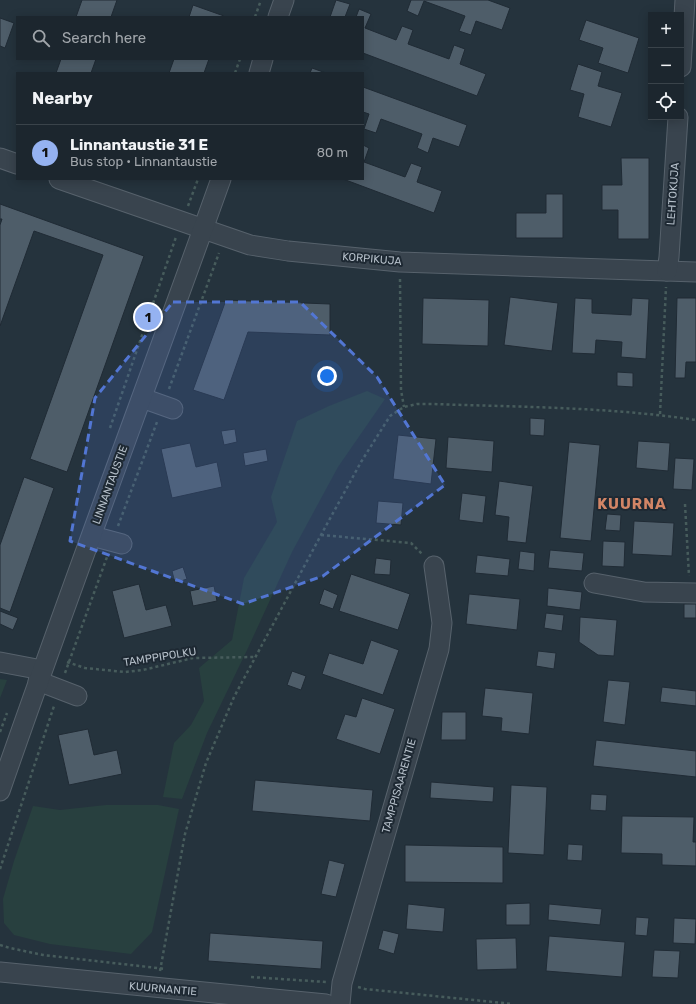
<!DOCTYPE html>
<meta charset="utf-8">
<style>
:root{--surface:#1c262e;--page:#29323a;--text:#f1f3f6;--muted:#a0a5aa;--line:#3a434a;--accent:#95b2f1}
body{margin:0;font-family:Rubik,sans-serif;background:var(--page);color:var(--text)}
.controls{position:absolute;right:12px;top:12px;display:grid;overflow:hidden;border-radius:0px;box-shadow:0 2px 10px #0003}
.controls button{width:36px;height:36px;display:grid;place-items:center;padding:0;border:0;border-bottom:1px solid var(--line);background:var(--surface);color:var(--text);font:20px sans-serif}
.you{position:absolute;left:327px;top:376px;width:14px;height:14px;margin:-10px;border:3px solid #fff;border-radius:50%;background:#1a73e8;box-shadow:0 0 0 6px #1a73e833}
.badge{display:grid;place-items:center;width:26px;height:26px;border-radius:50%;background:var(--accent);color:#111;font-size:13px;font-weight:700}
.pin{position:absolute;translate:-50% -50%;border:2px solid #fff;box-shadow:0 1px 4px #0006}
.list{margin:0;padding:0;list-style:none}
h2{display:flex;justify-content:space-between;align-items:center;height:52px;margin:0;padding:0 16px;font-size:17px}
h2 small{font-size:13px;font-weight:400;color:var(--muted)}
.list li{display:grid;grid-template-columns:26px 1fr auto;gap:12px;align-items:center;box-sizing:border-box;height:56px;padding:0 16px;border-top:1px solid var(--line)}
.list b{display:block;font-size:15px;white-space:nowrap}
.list p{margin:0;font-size:13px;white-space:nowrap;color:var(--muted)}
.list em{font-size:13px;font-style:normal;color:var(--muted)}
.icon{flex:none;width:22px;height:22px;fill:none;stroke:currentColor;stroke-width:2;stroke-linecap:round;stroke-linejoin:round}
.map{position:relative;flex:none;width:696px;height:1004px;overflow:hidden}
.search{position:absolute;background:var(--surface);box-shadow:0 2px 10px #0003;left:16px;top:16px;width:348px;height:44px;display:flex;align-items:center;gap:10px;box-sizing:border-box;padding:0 14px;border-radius:0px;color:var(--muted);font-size:15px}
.panel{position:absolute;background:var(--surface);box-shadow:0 2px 10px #0003;left:16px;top:72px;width:348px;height:108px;border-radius:0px}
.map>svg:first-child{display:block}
.green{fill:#28403f}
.building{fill:#4e5d69;stroke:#202b35}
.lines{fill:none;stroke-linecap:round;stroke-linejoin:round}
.minor-casing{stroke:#57626c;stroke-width:21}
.path{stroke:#475c5c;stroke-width:2.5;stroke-dasharray:3 3;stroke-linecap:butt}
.minor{stroke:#39444e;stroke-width:19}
.marked{fill:#5276d3;fill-opacity:0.2;stroke:#5276d3;stroke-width:3;stroke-dasharray:8 5;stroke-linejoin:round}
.labels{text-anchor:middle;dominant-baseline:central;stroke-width:4;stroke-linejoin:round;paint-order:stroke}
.street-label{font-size:11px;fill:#b5bfc9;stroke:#1e2933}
.district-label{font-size:15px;font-weight:bold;letter-spacing:1px;fill:#d28566;stroke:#1e2933}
</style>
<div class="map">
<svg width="696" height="1004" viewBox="0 0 696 1004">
<rect width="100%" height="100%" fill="#25333d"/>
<!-- green -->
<g class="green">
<polygon points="367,391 385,399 338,467 292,552 248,648 207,733 182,799 163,797 174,743 191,725 204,701 199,668 232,640 244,578 277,522 271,497 297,421 329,406"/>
<polygon points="0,679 7,680 0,698"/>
<polygon points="106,805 158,805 179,809 152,932 131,954 50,944 14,935 4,923 3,899 14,861 33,806 60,810"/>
</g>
<!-- building -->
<g class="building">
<polygon points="82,0 117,0 111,17 76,17"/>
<polygon points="336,0 350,4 345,17 330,17"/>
<polygon points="411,0 488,0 510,8 502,30 476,21 471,35 459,31 465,16 424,1 418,16 407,11"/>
<polygon points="193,5 224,16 224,17 189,17"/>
<polygon points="359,9 371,14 365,28 396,40 402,26 413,30 408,44 449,59 454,45 465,49 460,64 486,74 477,96 363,53 363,17 356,17"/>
<polygon points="0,18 14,23 5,48 0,46"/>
<polygon points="586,20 639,38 628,73 598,63 603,48 579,40"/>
<polygon points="61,59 96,59 91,73 56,73"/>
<polygon points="174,59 209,59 204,73 169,73"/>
<polygon points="578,64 602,72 598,86 622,93 611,127 578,117 584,94 570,90"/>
<polygon points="312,68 326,73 310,73"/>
<polygon points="363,87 467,125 459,147 433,138 428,153 417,148 422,134 381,119 376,133 364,129 369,114 363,112"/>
<polygon points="363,145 369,148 364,162 405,177 411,163 422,167 417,182 442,191 434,213 343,179 363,179"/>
<polygon points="621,158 649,158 649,239 618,239 618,210 602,210 602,185 622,185"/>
<polygon points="546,194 563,194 563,238 516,238 516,213 546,213"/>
<polygon points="0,204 144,256 67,472 30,459 103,255 34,231 0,326 0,225 2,219 0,219"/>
<polygon points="510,297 558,303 552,351 504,345"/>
<polygon points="423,298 489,300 488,346 422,344"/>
<polygon points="575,298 592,299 592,313 631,315 632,298 649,299 646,359 621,357 622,342 596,340 595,354 572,353"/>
<polygon points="677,298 696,298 696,362 686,362 685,378 675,378"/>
<polygon points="226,300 330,304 330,335 248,332 224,400 193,390"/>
<polygon points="617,372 633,373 633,387 617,386"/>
<polygon points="530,418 545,419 544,436 530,435"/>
<polygon points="235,429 237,442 224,445 221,431"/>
<polygon points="398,435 436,439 431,484 393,479"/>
<polygon points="448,437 494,441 492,472 446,468"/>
<polygon points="638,441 670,443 668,471 636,468"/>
<polygon points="569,442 600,445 591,541 560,538"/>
<polygon points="190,443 196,467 217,462 222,487 172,498 161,449"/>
<polygon points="266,449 268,461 245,466 243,453"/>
<polygon points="675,458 694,459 692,490 673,489"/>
<polygon points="24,477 54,488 10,612 0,608 0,545"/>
<polygon points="499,481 533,486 526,543 507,541 509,517 495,515"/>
<polygon points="462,493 486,496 483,523 459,520"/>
<polygon points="378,501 403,503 401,525 376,523"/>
<polygon points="607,514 621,515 620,531 605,530"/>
<polygon points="634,521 674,523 672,556 632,554"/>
<polygon points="603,541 625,542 624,567 602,566"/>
<polygon points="550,550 584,553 582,571 548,568"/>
<polygon points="520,551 535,553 534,571 518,569"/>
<polygon points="477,555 510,559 508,576 475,573"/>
<polygon points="376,558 391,560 390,575 374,574"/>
<polygon points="183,567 187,579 175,583 172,571"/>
<polygon points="351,574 410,594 398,630 339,611"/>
<polygon points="139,584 146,610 166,605 172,626 124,638 112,591"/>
<polygon points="214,586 217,601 193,606 190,591"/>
<polygon points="548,588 582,592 580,610 547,606"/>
<polygon points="324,589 338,595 333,609 319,604"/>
<polygon points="469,594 520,599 517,630 466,624"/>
<rect x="684" y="604" width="12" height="14"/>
<polygon points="0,611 18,618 13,630 0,624"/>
<polygon points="546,613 564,615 562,631 544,628"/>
<polygon points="580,617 617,620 614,656 598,655 579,642"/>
<polygon points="371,640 399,650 383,695 322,674 329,653 363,664"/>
<polygon points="538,651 556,653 554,669 536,666"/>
<polygon points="292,671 306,676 301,690 287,685"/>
<polygon points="608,680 630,682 625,725 603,722"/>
<polygon points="662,687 696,691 696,706 660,702"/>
<polygon points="485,688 533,693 529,734 501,731 502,718 482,716"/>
<polygon points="362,698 395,709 380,754 336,739 345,714 356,717"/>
<polygon points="442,712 466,712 466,740 441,740"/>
<polygon points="88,729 94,755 117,750 122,774 69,785 58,735"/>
<polygon points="596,740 696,751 696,777 593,766"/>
<polygon points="255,780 373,790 370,821 252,811"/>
<polygon points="431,782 494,787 493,802 430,798"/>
<polygon points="511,785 547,787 544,855 508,853"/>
<polygon points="591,794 607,795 606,811 590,810"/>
<polygon points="622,816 694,817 693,842 696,842 696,866 662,865 662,854 621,853"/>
<polygon points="568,844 583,845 582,861 567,860"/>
<polygon points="405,845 503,847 503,883 405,882"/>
<polygon points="329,860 345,864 336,897 321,894"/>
<polygon points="530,903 530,925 506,925 506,904"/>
<polygon points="408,904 445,908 443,932 406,929"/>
<polygon points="549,904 602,909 600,925 548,920"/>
<polygon points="636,917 649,918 647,936 635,935"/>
<polygon points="674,918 696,919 695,944 673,943"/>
<polygon points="383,930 399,934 394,954 378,949"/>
<polygon points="210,933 323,941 321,969 208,961"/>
<polygon points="549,936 625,942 622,977 546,971"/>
<polygon points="516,938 517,969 477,970 476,939"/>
<polygon points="654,950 680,951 678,978 652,977"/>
</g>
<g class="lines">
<!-- minor casing -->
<g class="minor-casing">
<g id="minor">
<polyline points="278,17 284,0"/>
<polyline points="681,67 685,0"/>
<polyline points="259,73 263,59"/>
<polyline points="0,158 17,164"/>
<polyline points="59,179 250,245 288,251 400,262 696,272"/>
<polyline points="667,271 669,257 678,117"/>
<polyline points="142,398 173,409"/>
<polyline points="92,536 122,544"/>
<polyline points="594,583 644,592 696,593"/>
<polyline points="0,662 42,670"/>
<polyline points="38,681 77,696"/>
<path d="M0,791C71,586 148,383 221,179"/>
<polyline points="0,972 326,1004"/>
<polyline points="340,1004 342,983 439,649 442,623 434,566"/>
</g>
</g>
<!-- path -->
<g class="path">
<polyline points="255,17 261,0"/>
<polyline points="235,73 240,59"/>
<polyline points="188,206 198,179"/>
<polyline points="400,279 401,390 404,407"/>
<polyline points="169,389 219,253"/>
<polyline points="660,414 666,287"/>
<polyline points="110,428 176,237"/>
<polyline points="685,504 689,576"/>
<polyline points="118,526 157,422"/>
<polyline points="321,535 411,543 422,554"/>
<polyline points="67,662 85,668 125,672 143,670 193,658 255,657"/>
<polyline points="65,673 107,557"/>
<polyline points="0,732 7,713"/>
<polyline points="0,869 54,706"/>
<polyline points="0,945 10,948 43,955 166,969"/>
<path d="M160,971L185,834L206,763L234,697L321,535L361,462L390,416L404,407L417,404H433C520,407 609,407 696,420"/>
<polyline points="251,977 326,982"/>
<polyline points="358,987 365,989 513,1004"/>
</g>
<!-- minor -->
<use href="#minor" class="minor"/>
</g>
<!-- marked area -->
<path class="marked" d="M173,302H300L377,377L445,485L323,576L243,604L70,541L95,398Z"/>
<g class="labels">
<!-- street labels -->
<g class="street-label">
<text transform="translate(673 194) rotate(-86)">LEHTOKUJA</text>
<text transform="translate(372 259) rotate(5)">KORPIKUJA</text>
<text transform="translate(110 485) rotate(-70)">LINNANTAUSTIE</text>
<text transform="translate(160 657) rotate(-9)">TAMPPIPOLKU</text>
<text transform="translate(399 786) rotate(-74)">TAMPPISAARENTIE</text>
<text transform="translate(163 989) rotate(5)">KUURNANTIE</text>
</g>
<!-- district labels -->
<g class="district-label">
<text x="632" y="504">KUURNA</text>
</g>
</g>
</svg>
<div class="controls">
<button>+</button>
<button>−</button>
<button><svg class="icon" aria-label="locate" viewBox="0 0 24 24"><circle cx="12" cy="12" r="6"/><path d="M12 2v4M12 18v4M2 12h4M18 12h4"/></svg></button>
</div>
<div class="you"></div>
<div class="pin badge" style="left:148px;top:317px">1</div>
<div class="search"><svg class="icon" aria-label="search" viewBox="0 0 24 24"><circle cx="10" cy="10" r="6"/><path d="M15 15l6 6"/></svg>Search here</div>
<section class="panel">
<h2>Nearby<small></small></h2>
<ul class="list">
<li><span class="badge">1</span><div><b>Linnantaustie 31 E</b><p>Bus stop · Linnantaustie</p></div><em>80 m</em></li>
</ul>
</section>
</div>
